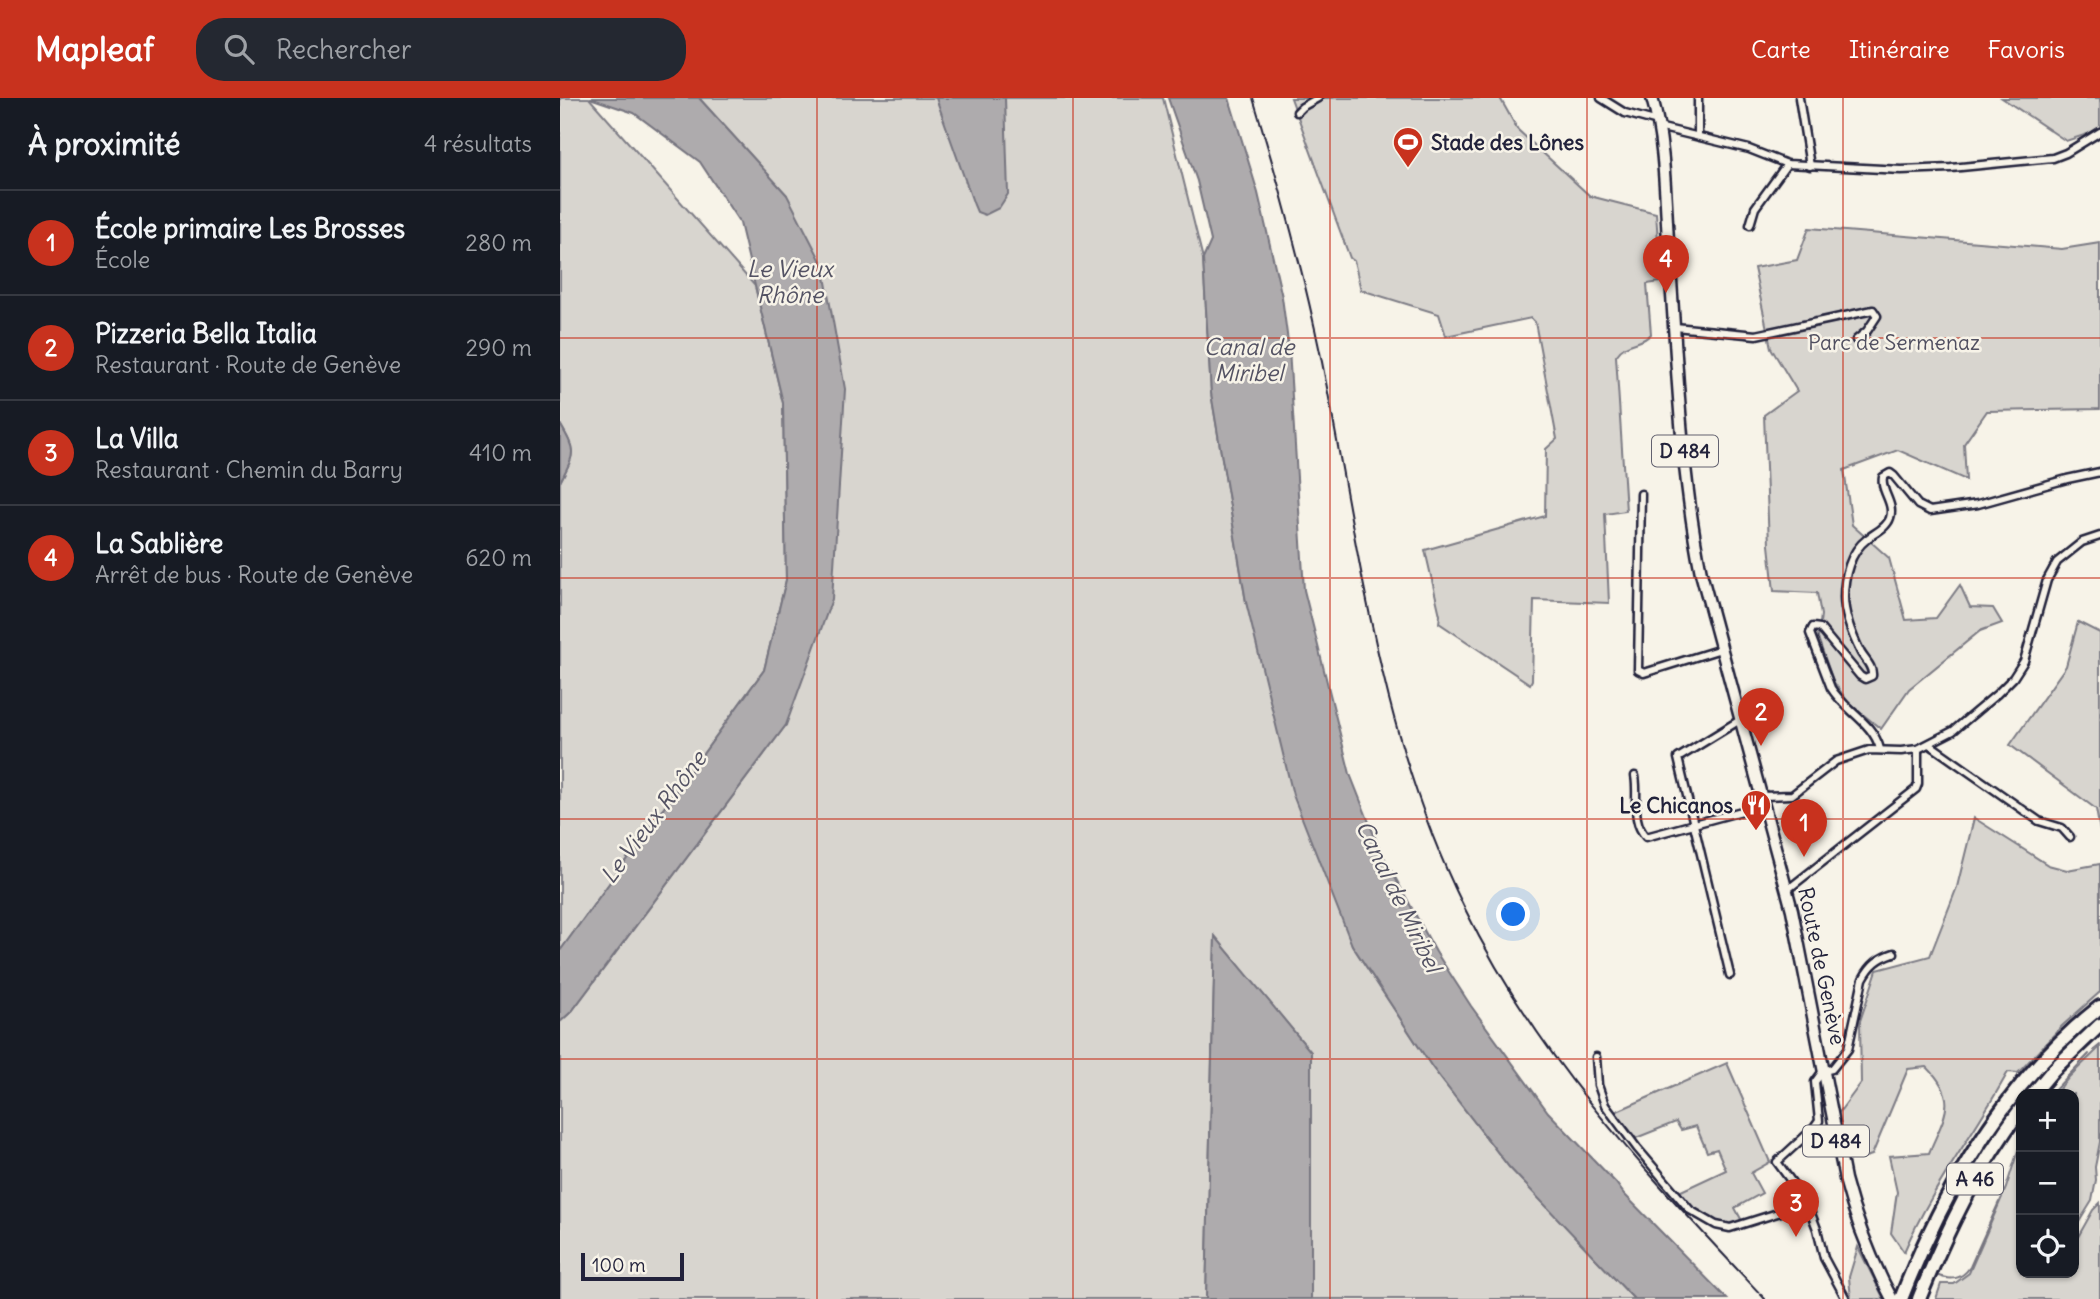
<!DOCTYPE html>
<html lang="fr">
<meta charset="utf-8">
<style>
:root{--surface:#171b24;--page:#242831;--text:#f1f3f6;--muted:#9ea1a6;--line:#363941;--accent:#c8321e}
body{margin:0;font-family:Delius,sans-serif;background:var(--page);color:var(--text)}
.controls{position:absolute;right:21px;bottom:21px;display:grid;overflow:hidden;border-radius:14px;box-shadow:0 2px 5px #0004}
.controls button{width:63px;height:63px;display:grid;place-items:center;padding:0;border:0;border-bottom:2px solid var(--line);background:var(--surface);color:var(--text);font:35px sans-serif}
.scale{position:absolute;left:21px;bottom:18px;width:103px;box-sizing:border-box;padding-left:7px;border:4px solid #22223b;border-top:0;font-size:19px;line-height:24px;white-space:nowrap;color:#22223b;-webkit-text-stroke:5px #f7f3e8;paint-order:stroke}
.you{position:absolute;left:954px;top:817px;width:24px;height:24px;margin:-18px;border:5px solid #fff;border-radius:50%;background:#1a73e8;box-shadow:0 0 0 10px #1a73e833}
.badge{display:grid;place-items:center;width:46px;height:46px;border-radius:50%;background:var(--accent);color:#fff;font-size:23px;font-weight:700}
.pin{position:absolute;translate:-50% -58px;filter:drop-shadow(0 2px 4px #0008)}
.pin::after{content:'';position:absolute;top:37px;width:24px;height:21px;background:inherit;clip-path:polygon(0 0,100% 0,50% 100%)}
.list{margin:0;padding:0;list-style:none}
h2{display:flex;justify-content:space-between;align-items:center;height:91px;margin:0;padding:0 28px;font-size:30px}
h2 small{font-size:23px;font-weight:400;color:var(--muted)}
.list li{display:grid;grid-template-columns:46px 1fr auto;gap:21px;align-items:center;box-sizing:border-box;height:105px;padding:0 28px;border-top:2px solid var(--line)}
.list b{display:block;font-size:26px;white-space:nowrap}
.list p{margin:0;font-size:23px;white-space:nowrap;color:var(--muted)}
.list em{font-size:23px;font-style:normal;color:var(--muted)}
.icon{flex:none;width:38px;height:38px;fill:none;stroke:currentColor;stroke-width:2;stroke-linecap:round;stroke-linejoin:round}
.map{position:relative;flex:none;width:1540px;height:1201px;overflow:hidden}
header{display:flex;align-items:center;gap:42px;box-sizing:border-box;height:98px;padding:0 35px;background:var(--accent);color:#fff}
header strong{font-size:33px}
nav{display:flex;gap:38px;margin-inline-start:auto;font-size:24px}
.search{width:490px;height:63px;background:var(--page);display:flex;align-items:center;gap:18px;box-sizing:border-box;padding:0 24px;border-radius:28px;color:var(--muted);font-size:26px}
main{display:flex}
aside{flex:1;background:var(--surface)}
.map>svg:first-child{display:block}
.green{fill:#d8d5cf;stroke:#7d7c85;stroke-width:2}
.water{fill:#aeabad;stroke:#76747f;stroke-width:2}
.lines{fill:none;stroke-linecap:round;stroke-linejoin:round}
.stream{stroke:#76747f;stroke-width:2}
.street-casing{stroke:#22223b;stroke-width:11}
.primary-casing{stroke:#22223b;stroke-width:15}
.highway-casing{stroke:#22223b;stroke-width:18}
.street{stroke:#f7f3e8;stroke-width:6}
.primary{stroke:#f7f3e8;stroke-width:10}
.highway{stroke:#f7f3e8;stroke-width:12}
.rail{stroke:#22223b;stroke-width:2}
.grid{fill:none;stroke:#c8321e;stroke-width:2;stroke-opacity:0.55}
.labels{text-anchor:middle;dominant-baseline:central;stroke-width:5;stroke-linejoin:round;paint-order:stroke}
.shield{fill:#f7f3e8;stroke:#62616f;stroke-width:2}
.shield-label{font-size:19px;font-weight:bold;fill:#22223b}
.poi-label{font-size:21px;font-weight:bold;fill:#22223b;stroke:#f7f3e8;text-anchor:start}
.park-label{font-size:21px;fill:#504f60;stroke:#f7f3e8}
.street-label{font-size:21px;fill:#22223b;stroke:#f7f3e8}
.water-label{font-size:23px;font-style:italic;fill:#535263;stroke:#f7f3e8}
</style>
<header>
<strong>Mapleaf</strong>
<div class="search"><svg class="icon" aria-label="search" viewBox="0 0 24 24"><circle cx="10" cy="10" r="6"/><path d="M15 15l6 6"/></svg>Rechercher</div>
<nav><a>Carte</a><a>Itinéraire</a><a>Favoris</a></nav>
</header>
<main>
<aside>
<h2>À proximité<small>4 résultats</small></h2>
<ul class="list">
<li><span class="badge">1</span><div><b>École primaire Les Brosses</b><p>École</p></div><em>280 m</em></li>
<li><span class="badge">2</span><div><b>Pizzeria Bella Italia</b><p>Restaurant · Route de Genève</p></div><em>290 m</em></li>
<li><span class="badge">3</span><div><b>La Villa</b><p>Restaurant · Chemin du Barry</p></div><em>410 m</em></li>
<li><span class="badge">4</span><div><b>La Sablière</b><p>Arrêt de bus · Route de Genève</p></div><em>620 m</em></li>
</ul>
</aside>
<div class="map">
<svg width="1540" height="1201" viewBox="0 0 1540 1201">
<rect width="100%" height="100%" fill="#f7f3e8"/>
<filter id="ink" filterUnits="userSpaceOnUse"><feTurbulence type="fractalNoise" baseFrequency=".0143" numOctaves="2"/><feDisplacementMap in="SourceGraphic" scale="14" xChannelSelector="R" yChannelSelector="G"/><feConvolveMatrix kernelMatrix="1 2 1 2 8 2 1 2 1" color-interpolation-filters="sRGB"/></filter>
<g filter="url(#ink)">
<!-- green -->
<g class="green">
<path d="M0,0H29L195,188L223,305L226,482L204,572L0,853V384C15,354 17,355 0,326Z"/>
<polygon points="139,0 603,0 643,161 651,295 686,504 792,847 872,969 949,1069 1074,1201 751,1201 751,954 655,839 646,1201 0,1201 0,924 12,913 226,627 227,97"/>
<path d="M731,0H940L958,32L1030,98L1096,115L1101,184L1087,186L1091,236C1081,248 1066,242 1056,258L1066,413L1045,416L1049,505L974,502L972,582L970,586L879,525L880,517L865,452L985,418L986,351L997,341L975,224L971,220L886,238L879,216L801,192L794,163L790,160Z"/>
<polygon points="1442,0 1540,0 1540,32 1506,43"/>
<polygon points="1249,130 1502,151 1540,145 1540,311 1427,313 1404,346 1406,382 1338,352 1284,372 1292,427 1329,460 1346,522 1376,520 1400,487 1410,509 1433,510 1442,525 1420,533 1349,591 1321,631 1289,605 1273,583 1258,540 1261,517 1257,495 1214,493 1209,447 1204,317 1237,293 1211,250 1194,170 1237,162"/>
<polygon points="1518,524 1540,535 1540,733 1536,711 1450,647 1506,568"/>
<path d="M1414,720L1488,767L1507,772L1540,766V894L1502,928L1458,975L1448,974C1415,1035 1371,1090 1344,1154L1331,1135L1337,1094L1329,1058L1369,1055C1384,1018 1400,1002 1367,969L1348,971L1312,1057C1286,1067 1281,1034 1278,1016L1301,985L1300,923L1317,872L1370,858L1397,789Z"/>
<polygon points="1540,949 1540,1044 1535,1069 1536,1082 1532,1103 1514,1132 1514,996 1495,996 1509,979"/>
<path d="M1167,965L1210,1064L1191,1075L1202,1095L1175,1110L1181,1121L1176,1127C1153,1128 1133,1113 1120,1096L1121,1093L1166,1072L1157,1051L1147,1054L1136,1028L1121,1032L1116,1024L1076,1040L1055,1014Z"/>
<polygon points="1461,1043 1461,1175 1483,1177 1488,1175 1514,1175 1514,1146 1533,1112 1540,1105 1540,1201 1376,1201 1381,1186 1394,1186 1409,1175 1446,1090"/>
<polygon points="1298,1149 1324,1201 1291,1201 1289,1179"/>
</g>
<!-- water -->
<g class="water">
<polygon points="30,0 139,0 227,97 263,167 285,291 272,501 226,627 12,913 0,924 0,853 204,572 226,482 223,305 180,125 140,64 74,15"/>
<polygon points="376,0 445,0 448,96 439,110 425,117 417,114 414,107"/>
<polygon points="608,0 669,0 698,95 722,199 729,251 744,492 790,676 820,752 876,854 911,908 988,1014 1056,1085 1064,1096 1167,1201 1074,1201 949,1069 872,969 792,847 733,697 686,504 651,295 643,161 651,143 637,83"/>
<path d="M0,326C17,355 15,355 0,384Z"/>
<polygon points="655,838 751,954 751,1201 646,1201"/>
</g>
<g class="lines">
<!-- stream -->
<g class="stream">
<polyline points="1534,952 1540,947"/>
<polyline points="1491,996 1529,956"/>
<path d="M1376,1177C1391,1183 1401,1182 1410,1169L1439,1104"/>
</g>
<!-- street casing -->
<g class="street-casing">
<g id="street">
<polyline points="1041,0 1065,15 1098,24"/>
<polyline points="1239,0 1250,68"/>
<polyline points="737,14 742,9 758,0"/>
<polyline points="1098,29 1189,51 1227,66 1341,72 1391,70 1493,60 1506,55 1540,34"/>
<polyline points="1138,37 1138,0"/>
<polyline points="1190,127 1195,110 1227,66"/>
<polyline points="1115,229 1196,237 1313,212 1317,218 1307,233 1296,242"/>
<polyline points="1081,396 1078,572 1084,575 1161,551"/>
<polyline points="1369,646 1479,723 1502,730 1510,739"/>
<path d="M1320,651C1313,624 1285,613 1271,590L1250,535L1253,529L1260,530L1300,578L1305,581L1312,578C1313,569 1306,563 1301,555C1293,539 1284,517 1284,499C1284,478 1290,454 1307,441C1314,435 1327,430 1330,420C1335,405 1320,393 1323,379L1330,375L1334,378L1358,407L1370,413L1418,406L1507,381L1540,374"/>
<path d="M1075,678C1079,699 1070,722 1086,739L1204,707"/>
<polyline points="1201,698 1232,697 1276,663 1309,652 1341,653 1358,651 1393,633 1437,596 1453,580 1464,563 1487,482 1497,464 1522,444 1540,438"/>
<polyline points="1227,792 1356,691 1358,686 1358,651"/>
<polyline points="1170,877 1118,660 1180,622"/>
<polyline points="1036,959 1038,987 1045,1007 1077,1050 1130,1112 1156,1127 1170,1130 1224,1113 1249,1110"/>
<path d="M1286,1201L1264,1160L1257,1131L1247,1105L1217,1064L1254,1030L1259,1023L1255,984L1263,973L1272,971L1288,951L1303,881C1311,866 1319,860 1334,855"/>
</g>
</g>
<!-- primary casing -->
<g class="primary-casing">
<path id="primary" d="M1092,0C1105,45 1105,95 1108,142C1117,253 1119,366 1141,475L1232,812L1285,1081C1296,1123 1311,1162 1332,1201"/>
</g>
<!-- highway casing -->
<g class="highway-casing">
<g id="highway">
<polyline points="1473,996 1493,972 1540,927"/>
<path d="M1341,1201C1384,1091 1446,983 1540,909"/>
<path d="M1359,1201C1386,1134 1417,1069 1461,1011"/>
</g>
</g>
<!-- street -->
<use href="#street" class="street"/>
<!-- primary -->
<use href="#primary" class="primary"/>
<!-- highway -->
<use href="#highway" class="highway"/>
<!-- rail -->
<path class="rail" d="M693,0C719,85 743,172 761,259C799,447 818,635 904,809C980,965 1088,1076 1205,1201"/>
</g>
</g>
<!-- grid -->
<path class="grid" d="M257,0V1201M513,0V1201M770,0V1201M1027,0V1201M1283,0V1201M0,240H1540M0,480H1540M0,721H1540M0,961H1540"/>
<!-- icons -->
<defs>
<g id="stadium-pin" transform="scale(1.575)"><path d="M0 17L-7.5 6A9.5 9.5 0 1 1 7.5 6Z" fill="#c8321e" stroke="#f7f3e8"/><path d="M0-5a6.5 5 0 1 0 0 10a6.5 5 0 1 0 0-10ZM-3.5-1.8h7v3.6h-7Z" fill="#fff"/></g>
<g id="restaurant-pin" transform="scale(1.575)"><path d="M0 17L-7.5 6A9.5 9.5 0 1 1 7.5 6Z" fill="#c8321e" stroke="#f7f3e8"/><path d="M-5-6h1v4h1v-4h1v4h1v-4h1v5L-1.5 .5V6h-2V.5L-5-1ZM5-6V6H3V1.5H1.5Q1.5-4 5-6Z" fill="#fff"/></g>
</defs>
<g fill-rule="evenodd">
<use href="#stadium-pin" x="848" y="44"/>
<use href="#restaurant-pin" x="1196" y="707"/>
</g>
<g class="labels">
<!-- shield labels -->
<g class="shield">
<rect x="1092" y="337.5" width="66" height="31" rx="5"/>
<rect x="1243" y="1027.5" width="66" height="31" rx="5"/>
<rect x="1387" y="1065.5" width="56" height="31" rx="5"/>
</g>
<g class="shield-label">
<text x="1125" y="353">D 484</text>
<text x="1276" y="1043">D 484</text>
<text x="1415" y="1081">A 46</text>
</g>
<!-- poi labels -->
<g class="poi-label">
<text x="871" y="44">Stade des Lônes</text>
<text x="1173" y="707" text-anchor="end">Le Chicanos</text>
</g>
<!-- park labels -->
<g class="park-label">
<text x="1334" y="244">Parc de Sermenaz</text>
</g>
<!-- street labels -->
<g class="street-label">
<text transform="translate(1262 868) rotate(78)">Route de Genève</text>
</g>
<!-- water labels -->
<g class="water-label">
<text x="230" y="170">Le Vieux<tspan x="230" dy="26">Rhône</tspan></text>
<text x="689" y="248">Canal de<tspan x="689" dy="26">Miribel</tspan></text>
<text transform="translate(93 719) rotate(-53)">Le Vieux Rhône</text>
<text transform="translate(839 798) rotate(64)">Canal de Miribel</text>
</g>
</g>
</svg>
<div class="controls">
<button>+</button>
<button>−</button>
<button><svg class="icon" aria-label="locate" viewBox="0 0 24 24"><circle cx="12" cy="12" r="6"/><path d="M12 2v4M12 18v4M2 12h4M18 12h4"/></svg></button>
</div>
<div class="scale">100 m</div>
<div class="you"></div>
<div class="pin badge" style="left:1244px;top:759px">1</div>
<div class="pin badge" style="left:1201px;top:648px">2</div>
<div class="pin badge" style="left:1236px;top:1139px">3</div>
<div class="pin badge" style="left:1106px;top:195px">4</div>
</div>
</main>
